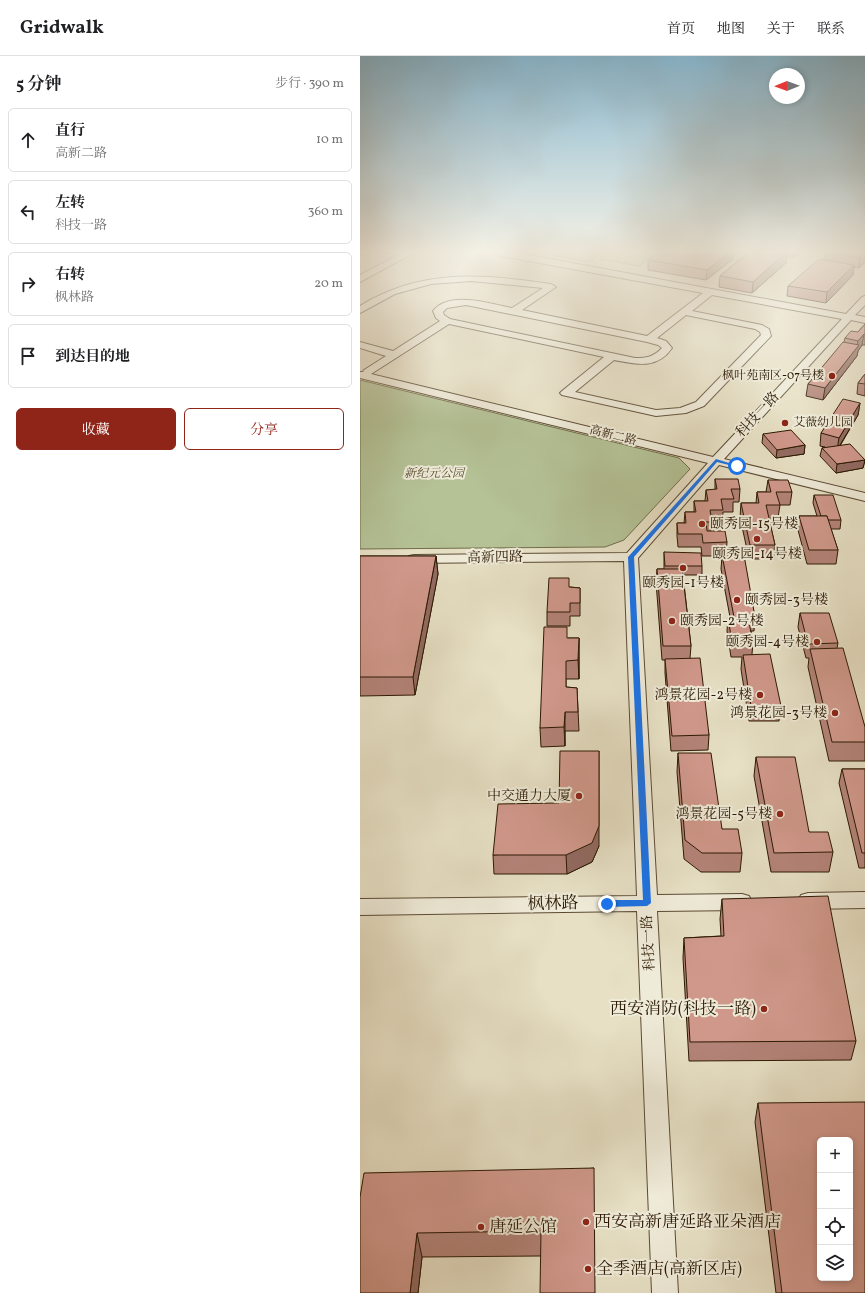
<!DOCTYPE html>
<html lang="zh">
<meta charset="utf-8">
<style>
:root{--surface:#fff;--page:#f6f6f6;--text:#202124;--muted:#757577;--line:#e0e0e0;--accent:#8f2418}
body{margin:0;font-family:Vollkorn,"Noto Serif SC",serif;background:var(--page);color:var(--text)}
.controls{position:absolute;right:12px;bottom:12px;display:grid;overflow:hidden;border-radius:6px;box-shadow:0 2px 6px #0003}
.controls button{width:36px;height:36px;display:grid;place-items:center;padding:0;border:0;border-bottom:1px solid var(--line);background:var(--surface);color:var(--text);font:20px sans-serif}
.compass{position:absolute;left:409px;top:12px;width:36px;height:36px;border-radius:50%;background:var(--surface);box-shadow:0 2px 6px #0003;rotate:269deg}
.stop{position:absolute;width:12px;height:12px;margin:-9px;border:3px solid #1a73e8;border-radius:50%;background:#fff}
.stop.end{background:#1a73e8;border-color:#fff;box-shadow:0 1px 4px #0008}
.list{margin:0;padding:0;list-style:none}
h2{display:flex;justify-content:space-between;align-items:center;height:52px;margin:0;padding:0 16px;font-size:17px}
h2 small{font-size:13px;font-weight:400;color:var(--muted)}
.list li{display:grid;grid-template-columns:26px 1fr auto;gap:12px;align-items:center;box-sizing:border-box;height:64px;margin:0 8px 8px;padding:0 8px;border:1px solid var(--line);border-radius:6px}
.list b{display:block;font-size:15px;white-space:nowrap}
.list p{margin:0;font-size:13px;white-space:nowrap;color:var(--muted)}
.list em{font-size:13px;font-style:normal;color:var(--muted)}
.actions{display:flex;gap:8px;padding:12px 16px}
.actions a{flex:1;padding:9px 0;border:1px solid var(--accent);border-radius:6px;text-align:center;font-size:14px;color:var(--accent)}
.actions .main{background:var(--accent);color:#fff}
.icon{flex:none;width:22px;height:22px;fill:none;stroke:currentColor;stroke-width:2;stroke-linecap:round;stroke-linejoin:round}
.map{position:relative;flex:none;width:505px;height:1237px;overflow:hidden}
header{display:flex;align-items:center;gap:24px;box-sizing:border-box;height:56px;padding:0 20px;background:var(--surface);border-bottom:1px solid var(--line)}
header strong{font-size:19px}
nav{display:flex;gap:22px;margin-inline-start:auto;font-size:14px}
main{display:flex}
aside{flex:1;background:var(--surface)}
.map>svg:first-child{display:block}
.green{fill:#b4c296;stroke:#706e4c}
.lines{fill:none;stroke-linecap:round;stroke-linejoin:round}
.minor-casing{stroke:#5b4b34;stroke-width:2}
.minor{fill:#efebd9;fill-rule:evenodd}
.wall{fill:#b38378;stroke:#2c1903}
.shaded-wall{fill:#926a61;stroke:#2c1903}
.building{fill:#d0988b;stroke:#2c1903;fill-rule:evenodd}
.route{fill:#1a73e8}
.poi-dot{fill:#8f2418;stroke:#efebd9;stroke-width:1.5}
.labels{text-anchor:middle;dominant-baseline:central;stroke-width:4;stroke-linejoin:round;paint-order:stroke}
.far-poi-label{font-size:12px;fill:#2c1903;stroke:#efebd9;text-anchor:end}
.far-street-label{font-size:12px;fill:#2c1903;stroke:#efebd9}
.far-park-label{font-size:12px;font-style:italic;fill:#554c2f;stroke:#efebd9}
.street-label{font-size:14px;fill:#2c1903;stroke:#efebd9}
.poi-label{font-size:14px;fill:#2c1903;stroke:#efebd9;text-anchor:end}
.near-street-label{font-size:17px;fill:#2c1903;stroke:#efebd9}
.near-poi-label{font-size:17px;fill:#2c1903;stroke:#efebd9;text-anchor:start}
</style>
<header>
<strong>Gridwalk</strong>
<nav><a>首页</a><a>地图</a><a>关于</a><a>联系</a></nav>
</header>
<main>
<aside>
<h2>5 分钟<small>步行 · 390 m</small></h2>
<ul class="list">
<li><svg class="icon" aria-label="ahead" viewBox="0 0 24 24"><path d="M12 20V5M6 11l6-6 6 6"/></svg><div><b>直行</b><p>高新二路</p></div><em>10 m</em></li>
<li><svg class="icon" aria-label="left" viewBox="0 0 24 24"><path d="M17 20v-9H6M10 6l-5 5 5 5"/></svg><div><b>左转</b><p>科技一路</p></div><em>360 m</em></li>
<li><svg class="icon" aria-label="right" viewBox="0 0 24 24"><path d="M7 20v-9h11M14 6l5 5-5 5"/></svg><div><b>右转</b><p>枫林路</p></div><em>20 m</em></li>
<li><svg class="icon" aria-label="arrive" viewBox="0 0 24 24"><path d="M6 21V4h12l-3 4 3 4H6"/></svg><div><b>到达目的地</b></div></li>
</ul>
<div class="actions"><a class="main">收藏</a><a>分享</a></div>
</aside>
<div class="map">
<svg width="505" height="1237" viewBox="0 0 505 1237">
<rect width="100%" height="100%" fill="#e7e0c5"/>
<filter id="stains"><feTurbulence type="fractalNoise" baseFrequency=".005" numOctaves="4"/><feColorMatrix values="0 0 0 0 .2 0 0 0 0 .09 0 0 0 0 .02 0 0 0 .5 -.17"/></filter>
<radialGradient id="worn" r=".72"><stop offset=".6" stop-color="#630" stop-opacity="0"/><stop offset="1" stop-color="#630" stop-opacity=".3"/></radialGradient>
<!-- green -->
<g class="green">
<polygon points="185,195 245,195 228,206 182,197"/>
<polygon points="251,195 255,196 300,195 279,210 239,203"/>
<polygon points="0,324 319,402 330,413 264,484 245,491 0,493"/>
</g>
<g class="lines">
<!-- minor casing -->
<g class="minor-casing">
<g id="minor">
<polygon points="46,195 57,195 0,226 0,219"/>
<path d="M127,195H148L486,258L502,241L505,240V249L495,259L505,261V267L491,264L364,403L505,437V445L359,409L278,502L297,839L382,838L389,840L392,846L389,852L382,854L297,855L318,1237H292L277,855L0,859V843L277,840L264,505L54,507L49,506L47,503L49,500L54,499L267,497L348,407L0,322V316H3L4,314L26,300L0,292V286L33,295L80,265L76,262L73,255C89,234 131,248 152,252L183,232L111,225L71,228L35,238L0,257V250C61,212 123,218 191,228L196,231L162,254L287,280L343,237L131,198ZM352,239L482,263L353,401L11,318L89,268L244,301L202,335L200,337L202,339L296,360L326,357L344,350L411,280L409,273L402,269L332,255ZM106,249L287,286L298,289L302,292C294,301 286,302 275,302L90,263L84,259L83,256L87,252ZM326,259L395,273L400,276L401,279L336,346L320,352L296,354L215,336L254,304C276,308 297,314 312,292L306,285L297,282Z"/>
<polygon points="505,836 505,852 448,853 441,851 438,845 441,839 448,837"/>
</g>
</g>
<!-- minor -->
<use href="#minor" class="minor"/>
</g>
<!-- wall -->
<g class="wall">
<polygon points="18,195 34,195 33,197 18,198"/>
<polygon points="300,195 374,195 373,203 346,224 288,214 288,204"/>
<polygon points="390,195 441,195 433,202 426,201 426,207 392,237 359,231 360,220"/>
<polygon points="505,195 499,212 494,211 493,219 466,247 427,240 428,230 464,204 465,196"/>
<polygon points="505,268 505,289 502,289 498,295 497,300 463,344 446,340 448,328 484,286 485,282 498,276"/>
<polygon points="505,318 505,340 497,338 498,327"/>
<polygon points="500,347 498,359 480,390 505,404 503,412 476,417 460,400 462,392 465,391 460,390 461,377"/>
<polygon points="403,378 445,389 444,398 416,402 402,387"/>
<polygon points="355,423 380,433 379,446 373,446 373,456 363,456 362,467 352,467 351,475 367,486 366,499 395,561 394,575 391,575 393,587 392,598 421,650 419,665 389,665 381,613 382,601 371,601 367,575 368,561 370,561 361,513 362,500 342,500 341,491 318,491 317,480 317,467 324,467 325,456 334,456 334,445 345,445 346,434 355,434"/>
<polygon points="408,424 432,436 430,449 420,449 418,462 409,463 415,489 414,503 389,503 380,461 381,447 396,447 397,436 406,436"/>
<polygon points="454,439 481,464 480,473 471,473 478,494 476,508 447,508 438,474 439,460 457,460 453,447"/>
<polygon points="304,496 342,510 342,519 323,519 331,590 330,602 349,679 348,694 311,695 305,617 305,604 302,604 296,526 297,513 304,513"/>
<polygon points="0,500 76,500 78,518 55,639 0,640"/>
<polygon points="210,531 220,532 220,560 210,560 210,570 187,570 187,556"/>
<polygon points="440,557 478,587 477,592 505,671 505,705 469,705 448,611 449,602 446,602 438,571"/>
<polygon points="208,582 219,582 219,623 206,623 206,631 217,632 219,675 205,675 205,690 181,691 180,672"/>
<polygon points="318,697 362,773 382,797 380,816 341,816 324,803 317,716"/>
<polygon points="396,701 449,776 473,796 469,816 411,816 394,720"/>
<polygon points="482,713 505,713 505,812 499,812 479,727"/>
<polygon points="239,790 232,806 207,818 134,818 133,799"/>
<polygon points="362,843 496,985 491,1004 329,1005 323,902 324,882 361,880 360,863"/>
<polygon points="398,1047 505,1237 416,1237 395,1066"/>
<polygon points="234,1112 180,1200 62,1201 58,1237 0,1237 0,1141"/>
</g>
<!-- shaded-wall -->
<g class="shaded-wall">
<polygon points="0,195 3,195 0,201"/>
<polygon points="371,195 374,195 373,203 346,224 347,214"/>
<polygon points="434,195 441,195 433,202"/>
<polygon points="427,196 426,207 392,237 393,226"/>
<polygon points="505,197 505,206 499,212 500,202"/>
<polygon points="494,209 493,219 466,247 467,236"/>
<polygon points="504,278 502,289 498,295 497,300 463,344 465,332 497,291 498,285"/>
<polygon points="500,347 498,359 477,394 479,382"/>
<polygon points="445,389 444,398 416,402 417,394"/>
<polygon points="505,404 503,412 476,417 477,408"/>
<polygon points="76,500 78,518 55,639 53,621"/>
<polygon points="219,582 219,623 218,604"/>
<polygon points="205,656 205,690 204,671"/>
<polygon points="239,695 239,790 232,806 207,818 206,799"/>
<polygon points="57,1177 62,1201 58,1237 50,1237"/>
</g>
<!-- building -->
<g class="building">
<polygon points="300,195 371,195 347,214 288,204"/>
<polygon points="390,195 421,195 427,196 393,226 360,220"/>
<polygon points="466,195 505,195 505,197 500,202 465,196"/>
<polygon points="459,203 494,209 467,236 428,230"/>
<polygon points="505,268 505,278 504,278 498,285 485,282 491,275 498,276"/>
<polygon points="483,286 499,289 465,332 448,328"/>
<polygon points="505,318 505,328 498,327"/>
<polygon points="483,343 500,347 479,382 461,377"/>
<polygon points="431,374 445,389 417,394 403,378"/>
<polygon points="490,388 505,404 477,408 462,392"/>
<polygon points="355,423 378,423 380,433 371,433 374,443 361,443 363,454 350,454 352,466 346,466 347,475 365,475 367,486 343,487 342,478 318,478 317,467 326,467 325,456 336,456 334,445 348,445 346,434 357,433"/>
<polygon points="408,424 428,424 432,436 416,436 420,449 406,449 415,489 390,489 381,447 399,447 397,436 411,436"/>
<polygon points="454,439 473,439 481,464 468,464 467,460 461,460"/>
<polygon points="439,460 467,460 478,494 449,494"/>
<polygon points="304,496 341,497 342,510 305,510"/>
<polygon points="362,499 384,499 395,561 388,561 393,587 372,587 368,561 374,561"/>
<polygon points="0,500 76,500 53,621 0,621"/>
<polygon points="297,513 322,513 331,590 303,590"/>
<polygon points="189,522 209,522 209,531 220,532 220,547 210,547 210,556 187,556"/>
<polygon points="440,557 469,557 478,587 448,588"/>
<polygon points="184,571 207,571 207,582 219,582 218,604 206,605 206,631 217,632 218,656 205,656 204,671 180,672"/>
<polygon points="483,592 505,671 505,686 472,686 450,593"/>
<polygon points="410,598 421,650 391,650 383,599"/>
<polygon points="340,602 349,679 312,680 305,603"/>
<polygon points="200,695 239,695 239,770 232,787 206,799 133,799 138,748 199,747"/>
<polygon points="318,697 351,697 362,773 378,773 382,797 342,797 325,784"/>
<polygon points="396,701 435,701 449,776 468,776 473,796 414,797"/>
<polygon points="482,713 505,713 505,797 502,797"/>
<polygon points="468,840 496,985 330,986 324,882 364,880 362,843"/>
<path d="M505,1046V1237H422L398,1047ZM460,1084H490V1222H460Z"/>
<polygon points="234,1112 235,1237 180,1237 181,1175 57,1177 50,1237 0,1237 0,1141 4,1117"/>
</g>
<!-- sky -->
<linearGradient id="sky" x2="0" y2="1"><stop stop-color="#88b8d1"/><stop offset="0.53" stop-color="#f4f1e5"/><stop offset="1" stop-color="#f4f1e5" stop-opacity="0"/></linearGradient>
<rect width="505" height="369" fill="url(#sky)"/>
<!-- route -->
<polygon class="route" points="356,403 379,410 377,411 357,406 274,501 291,847 287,850 247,851 243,848 247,844 283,844 268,501"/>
<!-- markers -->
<g class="poi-dot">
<circle cx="472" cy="320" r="4"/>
<circle cx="425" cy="367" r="4"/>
<circle cx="342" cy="468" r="4"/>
<circle cx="397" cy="483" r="4"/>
<circle cx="323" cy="512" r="4"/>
<circle cx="377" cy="544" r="4"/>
<circle cx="312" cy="565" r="4"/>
<circle cx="457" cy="586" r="4"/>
<circle cx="400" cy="639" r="4"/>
<circle cx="475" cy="657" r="4"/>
<circle cx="219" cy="740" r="4"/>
<circle cx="420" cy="758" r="4"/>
<circle cx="404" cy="953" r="4"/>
<circle cx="226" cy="1166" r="4"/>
<circle cx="121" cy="1171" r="4"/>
<circle cx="228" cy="1213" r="4"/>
</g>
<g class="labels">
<!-- far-poi labels -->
<g class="far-poi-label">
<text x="464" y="320">枫叶苑南区-07号楼</text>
<text x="433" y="367" text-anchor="start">艾薇幼儿园</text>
</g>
<!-- far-street labels -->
<g class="far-street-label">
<text transform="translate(253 380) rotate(14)">高新二路</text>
</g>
<!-- far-park labels -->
<g class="far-park-label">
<text x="74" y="418">新纪元公园</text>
</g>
<!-- street labels -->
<g class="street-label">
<text transform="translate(398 359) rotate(-47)">科技一路</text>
<text transform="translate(135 502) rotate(-1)">高新四路</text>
<text transform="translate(289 887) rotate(-93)">科技一路</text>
</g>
<!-- poi labels -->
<g class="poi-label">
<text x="350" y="468" text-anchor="start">颐秀园-15号楼</text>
<text x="397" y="498" text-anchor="middle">颐秀园-14号楼</text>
<text x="323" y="527" text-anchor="middle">颐秀园-1号楼</text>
<text x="385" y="544" text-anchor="start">颐秀园-3号楼</text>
<text x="320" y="565" text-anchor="start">颐秀园-2号楼</text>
<text x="449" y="586">颐秀园-4号楼</text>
<text x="392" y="639">鸿景花园-2号楼</text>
<text x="467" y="657">鸿景花园-3号楼</text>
<text x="211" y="740">中交通力大厦</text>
<text x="412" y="758">鸿景花园-5号楼</text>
</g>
<!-- near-street labels -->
<g class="near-street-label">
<text transform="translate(193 848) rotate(-1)">枫林路</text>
</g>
<!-- near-poi labels -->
<g class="near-poi-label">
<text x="396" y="953" text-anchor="end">西安消防(科技一路)</text>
<text x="234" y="1166">西安高新唐延路亚朵酒店</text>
<text x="129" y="1171">唐延公馆</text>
<text x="236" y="1213">全季酒店(高新区店)</text>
</g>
</g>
<rect width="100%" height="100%" filter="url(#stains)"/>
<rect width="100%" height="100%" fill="url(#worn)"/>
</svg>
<div class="controls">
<button>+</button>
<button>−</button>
<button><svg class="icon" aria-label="locate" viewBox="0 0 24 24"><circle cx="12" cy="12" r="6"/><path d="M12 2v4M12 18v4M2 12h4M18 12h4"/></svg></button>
<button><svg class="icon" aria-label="layers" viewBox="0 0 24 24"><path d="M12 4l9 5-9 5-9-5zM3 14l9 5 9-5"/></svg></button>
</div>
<svg class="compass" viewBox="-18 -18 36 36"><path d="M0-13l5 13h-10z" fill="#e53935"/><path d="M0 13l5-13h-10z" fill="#757577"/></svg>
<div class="stop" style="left:377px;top:410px"></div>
<div class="stop end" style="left:247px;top:848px"></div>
</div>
</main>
